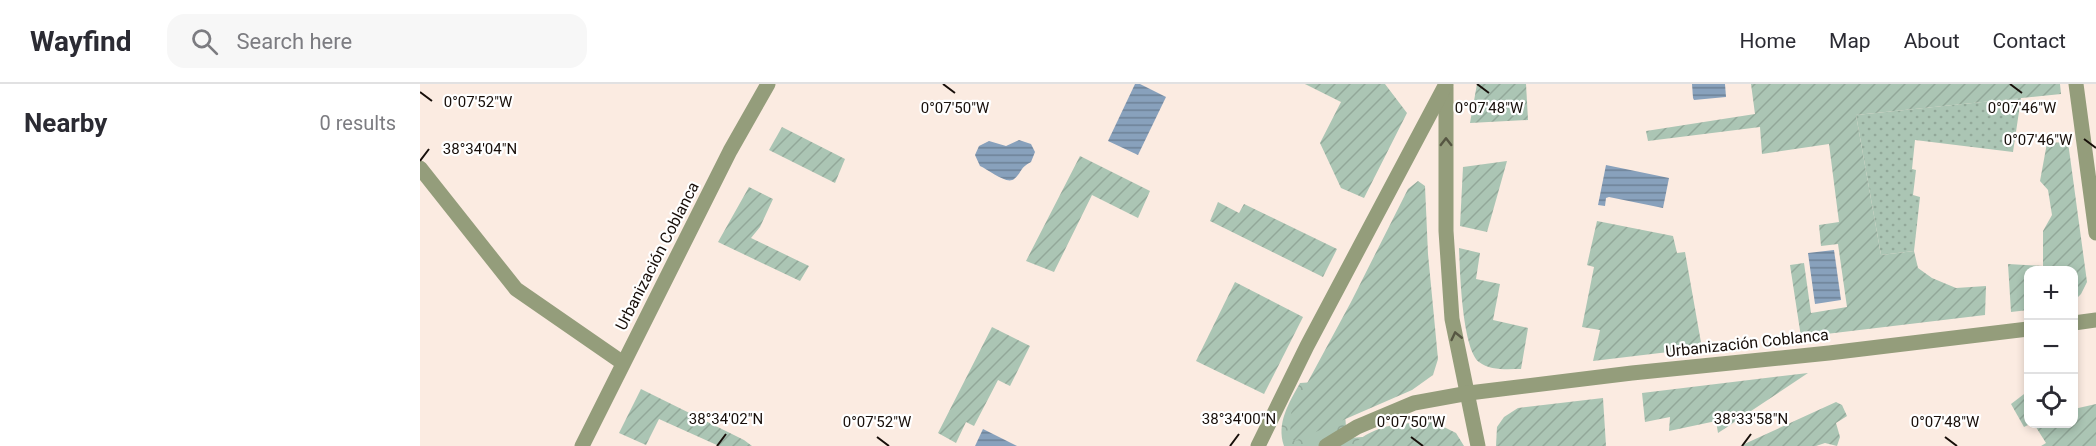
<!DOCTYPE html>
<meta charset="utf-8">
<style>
:root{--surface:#fff;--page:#f7f7f7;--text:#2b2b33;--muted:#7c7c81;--line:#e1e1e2}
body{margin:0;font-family:Roboto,sans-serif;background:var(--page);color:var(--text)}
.controls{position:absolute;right:18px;bottom:18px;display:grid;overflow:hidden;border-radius:12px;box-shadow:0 3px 9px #0003}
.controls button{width:54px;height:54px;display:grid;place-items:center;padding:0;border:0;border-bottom:2px solid var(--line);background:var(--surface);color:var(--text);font:30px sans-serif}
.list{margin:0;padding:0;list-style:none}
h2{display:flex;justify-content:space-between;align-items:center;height:78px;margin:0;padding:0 24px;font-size:26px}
h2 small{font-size:20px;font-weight:400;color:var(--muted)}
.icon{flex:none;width:33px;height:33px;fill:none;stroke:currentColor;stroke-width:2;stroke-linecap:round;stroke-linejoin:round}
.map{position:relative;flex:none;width:1676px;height:362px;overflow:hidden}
header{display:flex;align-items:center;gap:36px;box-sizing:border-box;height:84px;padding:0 30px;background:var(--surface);border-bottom:2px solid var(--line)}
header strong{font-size:28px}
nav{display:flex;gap:33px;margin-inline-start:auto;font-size:21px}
.search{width:420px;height:54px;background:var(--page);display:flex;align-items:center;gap:15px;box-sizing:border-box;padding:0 21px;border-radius:18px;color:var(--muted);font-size:22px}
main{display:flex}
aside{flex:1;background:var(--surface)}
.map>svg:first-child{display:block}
.grass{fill:url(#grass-dots)}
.forest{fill:url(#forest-crowns)}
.garden{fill:url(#garden-furrows)}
.water{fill:url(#water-rules)}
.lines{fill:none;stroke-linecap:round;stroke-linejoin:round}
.street{stroke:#949d7b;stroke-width:15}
.oneway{stroke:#565642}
.ticks{fill:none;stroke:#180f0a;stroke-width:2}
.labels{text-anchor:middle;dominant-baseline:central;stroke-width:4.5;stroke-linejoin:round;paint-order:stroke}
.street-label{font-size:16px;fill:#180f0a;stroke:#fff}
.ticks-label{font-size:15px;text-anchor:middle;fill:#180f0a;stroke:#fff;stroke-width:4.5;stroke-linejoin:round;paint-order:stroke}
</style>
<header>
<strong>Wayfind</strong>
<div class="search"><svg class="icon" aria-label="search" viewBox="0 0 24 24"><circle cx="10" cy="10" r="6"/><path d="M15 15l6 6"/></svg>Search here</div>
<nav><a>Home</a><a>Map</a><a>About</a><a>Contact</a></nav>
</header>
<main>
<aside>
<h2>Nearby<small>0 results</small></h2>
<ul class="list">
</ul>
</aside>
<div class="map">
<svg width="1676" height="362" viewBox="0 0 1676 362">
<defs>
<pattern id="grass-dots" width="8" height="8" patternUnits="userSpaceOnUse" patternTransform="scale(1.5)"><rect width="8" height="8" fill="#abc5b4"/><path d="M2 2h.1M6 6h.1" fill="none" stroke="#92a899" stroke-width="1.8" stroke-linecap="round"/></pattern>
<pattern id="forest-crowns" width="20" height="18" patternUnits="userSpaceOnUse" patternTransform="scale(1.5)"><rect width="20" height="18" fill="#abc5b4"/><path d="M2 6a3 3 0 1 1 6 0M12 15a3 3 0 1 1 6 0" fill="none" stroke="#92a899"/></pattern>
<pattern id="garden-furrows" width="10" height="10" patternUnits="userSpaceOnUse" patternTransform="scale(1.5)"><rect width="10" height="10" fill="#abc5b4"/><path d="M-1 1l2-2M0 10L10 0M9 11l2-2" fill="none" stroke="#92a899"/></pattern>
<pattern id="water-rules" width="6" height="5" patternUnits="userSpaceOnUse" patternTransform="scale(1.5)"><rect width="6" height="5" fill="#88a1bc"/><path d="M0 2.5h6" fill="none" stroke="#6e8297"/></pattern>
</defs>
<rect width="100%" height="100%" fill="#fbebe1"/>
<!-- grass -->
<polygon class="grass" points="1601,14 1593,68 1495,56 1492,85 1496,86 1493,111 1500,113 1494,167 1461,171 1436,31"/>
<!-- forest -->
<path class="forest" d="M909,297L924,315L926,343L930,354L967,351L1034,362H864C856,339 869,319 880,299Z"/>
<!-- garden -->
<g class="garden">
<polygon points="885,0 965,0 987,29 944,114 921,104 900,59 921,18"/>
<polygon points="1057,0 1106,0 1108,36 1050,39"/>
<polygon points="1331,0 1640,0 1641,10 1436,31 1461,171 1494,167 1498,184 1512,194 1536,204 1566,202 1565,231 1381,253 1370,181 1384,179 1391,229 1427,223 1418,160 1401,162 1399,141 1419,138 1409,60 1342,70 1340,43 1228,57 1226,47 1335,30"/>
<polygon points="362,43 425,75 415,99 349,66"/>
<polygon points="1648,58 1667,198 1661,210 1654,217 1654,186 1608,186 1608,226 1591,228 1588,180 1623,182 1623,147 1632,131 1628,106 1620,97 1627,59"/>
<polygon points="660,72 730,107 718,134 672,111 634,188 606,177"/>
<polygon points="1087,77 1067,148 1040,142 1043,83"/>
<polygon points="998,97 1005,102 1008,170 1018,275 1013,291 992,306 875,357 870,354 871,329 931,218 988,105"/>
<polygon points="329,103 353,115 340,143 331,154 389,182 380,197 298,158"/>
<polygon points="798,118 819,129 824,120 917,165 903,193 790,137"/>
<polygon points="1177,137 1253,152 1257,169 1265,168 1282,264 1173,277 1180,246 1162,243 1174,183 1167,181"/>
<path d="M1039,164L1060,169L1056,195L1080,200L1073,236L1108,244L1101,285C1088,285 1070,287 1059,278C1042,264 1040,187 1039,164Z"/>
<polygon points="815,198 883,233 844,310 776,277"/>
<polygon points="572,243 610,262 590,302 578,296 554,342 546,338 536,359 518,349"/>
<polygon points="1388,289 1298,349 1296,337 1249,347 1250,333 1225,338 1222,309"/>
<polygon points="221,305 324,356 332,362 299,362 239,335 226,361 199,349"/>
<polygon points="1608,307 1610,340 1604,343 1591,320"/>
<polygon points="1183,314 1186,362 1076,362 1077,343 1084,333 1098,324"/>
<polygon points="1416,318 1422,321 1427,332 1416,339 1420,353 1417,362 1405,359 1396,362 1320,362"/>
<polygon points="1676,320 1676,362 1621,362 1626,359 1614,340 1654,340 1654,325"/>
<path d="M1014,338L1036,349L1044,362H931C957,339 981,339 1014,338Z"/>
</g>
<!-- water -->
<g class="water">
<polygon points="715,0 720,0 746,13 718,71 688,57"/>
<polygon points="1272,0 1305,0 1306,13 1274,16 1273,14"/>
<path d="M599,56L611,60L615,68L611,78C599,84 602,89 594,95C587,101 569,86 560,82L555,71L559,62L569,57L586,62Z"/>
<polygon points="1186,81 1249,94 1243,124 1189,113 1186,114 1185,122 1178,121"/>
<polygon points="1414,166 1421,216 1395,220 1388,169"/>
<polygon points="563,345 597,362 555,362"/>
</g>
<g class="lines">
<!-- street -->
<g class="street">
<polyline points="1656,0 1676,149"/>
<polyline points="1026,3 1026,147 1032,235 1058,362"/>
<polyline points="0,84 96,205 203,279"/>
<polyline points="1654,239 1676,236"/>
<polyline points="162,362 310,67 348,0"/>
<polyline points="838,362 887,262 1026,0"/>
<polyline points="906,362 937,343 994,319 1049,309 1212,289 1409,269 1608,245"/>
</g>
</g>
<!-- one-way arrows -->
<defs><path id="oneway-chevron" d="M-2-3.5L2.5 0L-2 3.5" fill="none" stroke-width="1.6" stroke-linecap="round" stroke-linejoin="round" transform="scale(1.5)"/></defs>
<g class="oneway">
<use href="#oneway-chevron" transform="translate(1026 58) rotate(-90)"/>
<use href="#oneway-chevron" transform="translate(1036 252) rotate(-103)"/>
</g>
<!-- ticks -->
<path class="ticks" d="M523,0L535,9M1057,0L1069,9M1590,0L1602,9M0,8L12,17M1664,55L1676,64M0,77L9,65M457,353L469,362M991,353L1003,362M1525,353L1537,362M297,362L306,350M810,362L819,350M1322,362L1331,350"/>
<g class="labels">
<!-- street labels -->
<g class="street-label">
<text transform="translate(237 172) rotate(-63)">Urbanización Coblanca</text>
<text transform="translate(1327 259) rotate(-6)">Urbanización Coblanca</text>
</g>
</g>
<g class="ticks-label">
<text x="58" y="23">0°07'52"W</text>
<text x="535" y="29">0°07'50"W</text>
<text x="1069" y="29">0°07'48"W</text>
<text x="1602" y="29">0°07'46"W</text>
<text x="1618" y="61">0°07'46"W</text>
<text x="60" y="70">38°34'04"N</text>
<text x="306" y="340">38°34'02"N</text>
<text x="819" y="340">38°34'00"N</text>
<text x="1331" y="340">38°33'58"N</text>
<text x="457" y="343">0°07'52"W</text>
<text x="991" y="343">0°07'50"W</text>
<text x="1525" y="343">0°07'48"W</text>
</g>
</svg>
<div class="controls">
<button>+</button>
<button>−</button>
<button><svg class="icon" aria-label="locate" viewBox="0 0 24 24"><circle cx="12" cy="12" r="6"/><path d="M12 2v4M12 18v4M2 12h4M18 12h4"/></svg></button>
</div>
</div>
</main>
